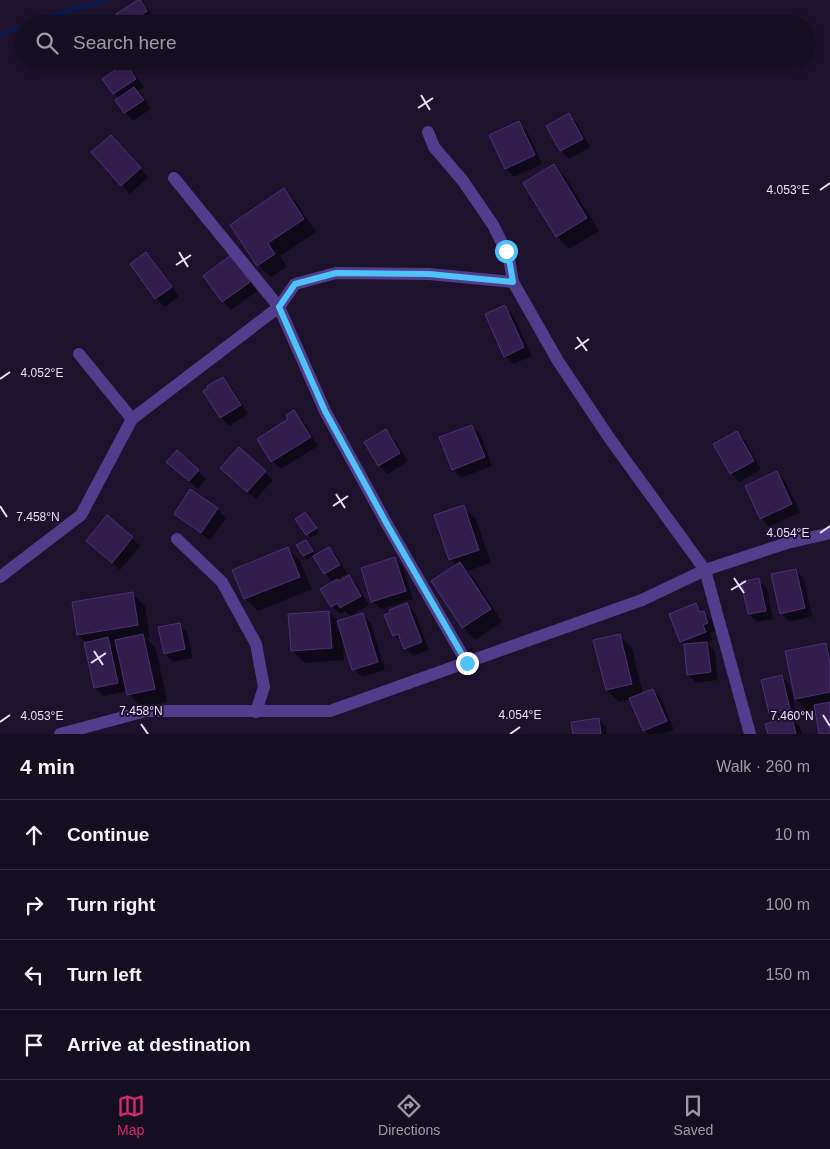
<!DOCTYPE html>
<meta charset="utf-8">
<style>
:root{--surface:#150e21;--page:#1e172a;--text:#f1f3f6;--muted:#9d9ca5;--line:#342e3f;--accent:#db2777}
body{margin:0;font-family:Arial,sans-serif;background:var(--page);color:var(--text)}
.stop{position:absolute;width:15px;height:15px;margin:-11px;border:4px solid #4fc3f7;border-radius:50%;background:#fff}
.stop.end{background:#4fc3f7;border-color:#fff;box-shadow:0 1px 5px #0008}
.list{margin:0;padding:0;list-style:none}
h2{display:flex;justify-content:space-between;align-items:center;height:65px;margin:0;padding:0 20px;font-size:21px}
h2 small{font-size:16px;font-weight:400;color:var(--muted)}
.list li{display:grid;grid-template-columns:32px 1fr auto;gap:15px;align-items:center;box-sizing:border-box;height:70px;padding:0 20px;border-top:1px solid var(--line)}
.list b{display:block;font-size:19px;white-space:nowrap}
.list em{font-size:16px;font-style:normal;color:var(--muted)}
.icon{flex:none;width:28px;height:28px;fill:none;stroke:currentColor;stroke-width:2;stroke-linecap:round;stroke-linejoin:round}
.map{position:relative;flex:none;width:830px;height:734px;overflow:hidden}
.search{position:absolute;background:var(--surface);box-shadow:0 2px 8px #0003;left:15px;right:15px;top:15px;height:55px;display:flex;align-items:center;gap:12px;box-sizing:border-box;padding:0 18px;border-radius:28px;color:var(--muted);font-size:19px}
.sheet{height:345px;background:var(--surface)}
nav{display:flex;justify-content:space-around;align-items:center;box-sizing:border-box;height:70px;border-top:1px solid var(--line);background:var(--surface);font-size:14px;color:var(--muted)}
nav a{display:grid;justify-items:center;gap:2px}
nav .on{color:var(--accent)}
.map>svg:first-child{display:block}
.shadow{fill:#0007;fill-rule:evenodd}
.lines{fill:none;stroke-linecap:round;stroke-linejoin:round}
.stream{stroke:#0c164b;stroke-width:5}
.building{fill:#311e4d;stroke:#4d3079}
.street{stroke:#503d8b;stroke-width:12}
.route{stroke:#4fc3f7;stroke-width:6}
.ticks{fill:none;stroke:#e8ddff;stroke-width:2}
.ticks-label{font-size:12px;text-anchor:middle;fill:#e8ddff;stroke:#1c122c;stroke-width:4;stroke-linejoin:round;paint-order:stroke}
</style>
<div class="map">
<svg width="830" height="734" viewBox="0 0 830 734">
<rect width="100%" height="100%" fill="#1c122c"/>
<!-- shadow -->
<g class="shadow">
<polygon points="139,1 148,9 155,19 148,24 124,24"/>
<polygon points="105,61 117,61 110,66"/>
<polygon points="126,64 134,73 144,87 138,91 143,96 151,109 133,121 125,112 117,100 119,98 114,93 104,79"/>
<polygon points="568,115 577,123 590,147 569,159 561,151 547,126"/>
<polygon points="518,123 527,131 542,164 514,177 506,169"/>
<polygon points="119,145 148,177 130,194 93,152"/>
<polygon points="554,165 566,178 599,231 569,249 557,236"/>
<polygon points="284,190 296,202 316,232 280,256 287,267 271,277 258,265"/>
<polygon points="146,254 154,262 179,296 165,307 156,298 131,264"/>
<polygon points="239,265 257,291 231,310 223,302 204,276"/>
<polygon points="504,307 513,315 532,356 514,364 505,356"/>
<polygon points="223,378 231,387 248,414 229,426 221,417"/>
<polygon points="294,412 303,420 318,446 281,469 272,461"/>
<polygon points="472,426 480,434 492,466 461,478 453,469"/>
<polygon points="386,430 394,439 408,461 388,474 379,465 366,442"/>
<polygon points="737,432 745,441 761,469 739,482 731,473"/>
<polygon points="176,470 198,471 206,479 198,489"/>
<polygon points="265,472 273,480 256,499 230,476"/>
<polygon points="776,473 785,481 800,512 769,527 761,518"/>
<polygon points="191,491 217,509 226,518 210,540 184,522 176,514"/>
<polygon points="463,507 476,519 491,563 467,571 472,576 502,622 475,640 463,627 457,566 450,559"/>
<polygon points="309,518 319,532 311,538 297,520"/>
<polygon points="132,538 140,546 120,570 96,549"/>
<polygon points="306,541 310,545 316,556 329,548 337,557 347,573 337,580 339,582 349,576 357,585 369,605 350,616 345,611 340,614 333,607 343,601 332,604 332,607 322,589 334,582 325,574 314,555 308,559 304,556"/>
<polygon points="288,548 300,561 312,589 258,611 246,599 234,570"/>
<polygon points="395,558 403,567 413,599 381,609 372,601"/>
<polygon points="795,570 804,579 812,616 790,622 781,613"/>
<polygon points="758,580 767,588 773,619 757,622 749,614"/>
<path d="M132,593L145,606L150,638H146L156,648L167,702L141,707L129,694L128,691L104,696L95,688L87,643L78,635ZM117,643L119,650L113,644Z"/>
<polygon points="696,604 712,621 715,631 710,633 713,640 707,643 715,651 718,680 696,683 688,674 685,645 681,641"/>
<polygon points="406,605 415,613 429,650 413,656 394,635 392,614"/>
<polygon points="329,612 339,622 362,615 371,623 385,670 362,677 353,669 342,637 344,660 305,663 293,651"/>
<polygon points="179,624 187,632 193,658 173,662 165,654"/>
<polygon points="619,635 632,648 643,694 653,690 661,698 674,730 664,734 648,734 644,730 631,699 619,702 607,690"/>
<polygon points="826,645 830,649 830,734 820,734 816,710 808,711 796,699"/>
<polygon points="782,676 790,685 797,717 791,718 800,727 802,734 769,734 779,722 770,713"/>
<polygon points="598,719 606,727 607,734 574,734"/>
</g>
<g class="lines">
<!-- stream -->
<g class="stream">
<polyline points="31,24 54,15 106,0"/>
<polyline points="0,35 24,26"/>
</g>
</g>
<!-- building -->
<g class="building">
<polygon points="138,0 140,0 147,11 128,24 123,24 116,14"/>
<polygon points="126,63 136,79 113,94 102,79"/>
<polygon points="134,87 144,100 124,113 115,100"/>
<polygon points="569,113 583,139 560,151 546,126"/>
<polygon points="519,121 535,155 505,169 489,135"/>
<polygon points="111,135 141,168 121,186 91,152"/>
<polygon points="554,164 587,218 556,237 523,183"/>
<polygon points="284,188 304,219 268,243 275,254 257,266 230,225"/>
<polygon points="146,252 172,287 155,299 130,264"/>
<polygon points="231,255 250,282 222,302 203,276"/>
<polygon points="505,305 524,347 504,357 485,314"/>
<polygon points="223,377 241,405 220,418 203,391 208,388 207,386"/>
<polygon points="294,410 311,437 271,462 257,439 288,419 286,415"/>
<polygon points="472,425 485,457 452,470 439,437"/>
<polygon points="386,429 400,453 378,466 364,442"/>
<polygon points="737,431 754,461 730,474 713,444"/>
<polygon points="239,447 266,471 247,492 220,468"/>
<polygon points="177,450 199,470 189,481 166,462"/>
<polygon points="777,471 792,504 760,519 745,486"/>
<polygon points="190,489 218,508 201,533 174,514"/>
<polygon points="464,505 479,550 449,560 434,515"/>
<polygon points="305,512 317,528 306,535 295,519"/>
<polygon points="107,515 133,537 112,563 86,541"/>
<polygon points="306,540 313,551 303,556 296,545"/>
<polygon points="288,547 300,577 244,599 232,570"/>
<polygon points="329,547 340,565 324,574 313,556"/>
<polygon points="395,557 406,591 371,602 361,568"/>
<polygon points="460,562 491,609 462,628 431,581"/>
<polygon points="796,569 805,608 780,614 771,574"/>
<polygon points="349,575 361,596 340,608 337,603 331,607 320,589 337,579 339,581"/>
<polygon points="759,578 766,611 748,614 741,582"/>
<polygon points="133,592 138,625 77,635 72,602"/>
<polygon points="407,603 422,642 404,649 398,634 393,636 384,615 390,613 389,610"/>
<polygon points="696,603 700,612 704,611 708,623 703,625 706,632 680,642 669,614"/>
<polygon points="329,611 332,648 291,651 288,614"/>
<polygon points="363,613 378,662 352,670 337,621"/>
<polygon points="180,623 185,649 164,654 158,627"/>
<polygon points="143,634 155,689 127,695 115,640"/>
<polygon points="620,634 632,684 606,690 593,640"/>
<polygon points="108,637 118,683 94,688 84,643"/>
<polygon points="707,642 711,672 687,675 684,644"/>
<polygon points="826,643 830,663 830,692 795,699 785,651"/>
<polygon points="782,675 790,709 769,713 761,680"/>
<polygon points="653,689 667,721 643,731 629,698"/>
<polygon points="830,702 830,734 819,734 814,705"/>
<polygon points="792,717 796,734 768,734 765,724"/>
<polygon points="599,718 601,734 573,734 571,722"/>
</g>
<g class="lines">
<!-- street -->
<g class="street">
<polyline points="428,132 434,147 463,181 493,225 506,251 510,264 513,282 558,361 610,439 705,570 750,734"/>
<polyline points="79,354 132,419"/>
<polyline points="177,539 222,582 256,644 264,687 256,712"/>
<polyline points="0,577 81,515 132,419 279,307 174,178"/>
<polyline points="467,663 388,526 325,411 279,307 295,284 336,273 429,274 513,282"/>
<polyline points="60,734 146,711 330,711 642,600 705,570 787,543 830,533"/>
</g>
</g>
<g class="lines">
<!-- route -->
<polyline class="route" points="467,663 388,526 325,411 279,307 295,284 336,273 429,274 513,282 510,264 506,251"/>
</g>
<!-- ticks -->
<path class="ticks" d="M421,95L430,110M418,108L433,98M820,190L830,183M179,252L188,267M176,265L191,255M577,337L587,351M575,349L589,339M0,379L10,372M336,494L345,508M0,506L7,517M333,506L348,496M820,533L830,526M734,578L744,593M731,590L746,581M94,651L103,665M91,663L106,653M823,715L830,726M0,722L10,715M141,724L148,734M510,734L520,727"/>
<g class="ticks-label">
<text x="788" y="194">4.053°E</text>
<text x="42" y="377">4.052°E</text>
<text x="38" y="521">7.458°N</text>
<text x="788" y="537">4.054°E</text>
<text x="141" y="715">7.458°N</text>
<text x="520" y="719">4.054°E</text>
<text x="42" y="720">4.053°E</text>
<text x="792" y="720">7.460°N</text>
</g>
</svg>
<div class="stop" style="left:506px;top:251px"></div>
<div class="stop end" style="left:467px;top:663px"></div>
<div class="search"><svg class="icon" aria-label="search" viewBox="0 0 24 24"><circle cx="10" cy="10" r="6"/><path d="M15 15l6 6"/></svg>Search here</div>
</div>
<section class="sheet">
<h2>4 min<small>Walk · 260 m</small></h2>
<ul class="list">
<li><svg class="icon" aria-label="ahead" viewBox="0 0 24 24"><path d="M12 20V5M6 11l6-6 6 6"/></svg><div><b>Continue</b></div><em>10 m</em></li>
<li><svg class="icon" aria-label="right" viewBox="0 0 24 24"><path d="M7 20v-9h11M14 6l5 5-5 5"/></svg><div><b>Turn right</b></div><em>100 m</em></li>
<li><svg class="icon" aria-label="left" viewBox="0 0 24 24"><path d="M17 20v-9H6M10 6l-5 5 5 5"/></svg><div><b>Turn left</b></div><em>150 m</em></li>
<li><svg class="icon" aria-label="arrive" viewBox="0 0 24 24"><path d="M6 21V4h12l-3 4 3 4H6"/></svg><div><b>Arrive at destination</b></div></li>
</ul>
</section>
<nav>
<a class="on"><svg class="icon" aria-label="map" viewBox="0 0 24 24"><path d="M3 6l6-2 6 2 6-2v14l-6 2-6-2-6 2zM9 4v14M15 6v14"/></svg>Map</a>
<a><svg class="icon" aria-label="directions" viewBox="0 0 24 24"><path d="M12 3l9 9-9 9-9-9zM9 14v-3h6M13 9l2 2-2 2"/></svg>Directions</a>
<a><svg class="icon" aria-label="saved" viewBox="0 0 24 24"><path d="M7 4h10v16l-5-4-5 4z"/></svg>Saved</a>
</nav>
